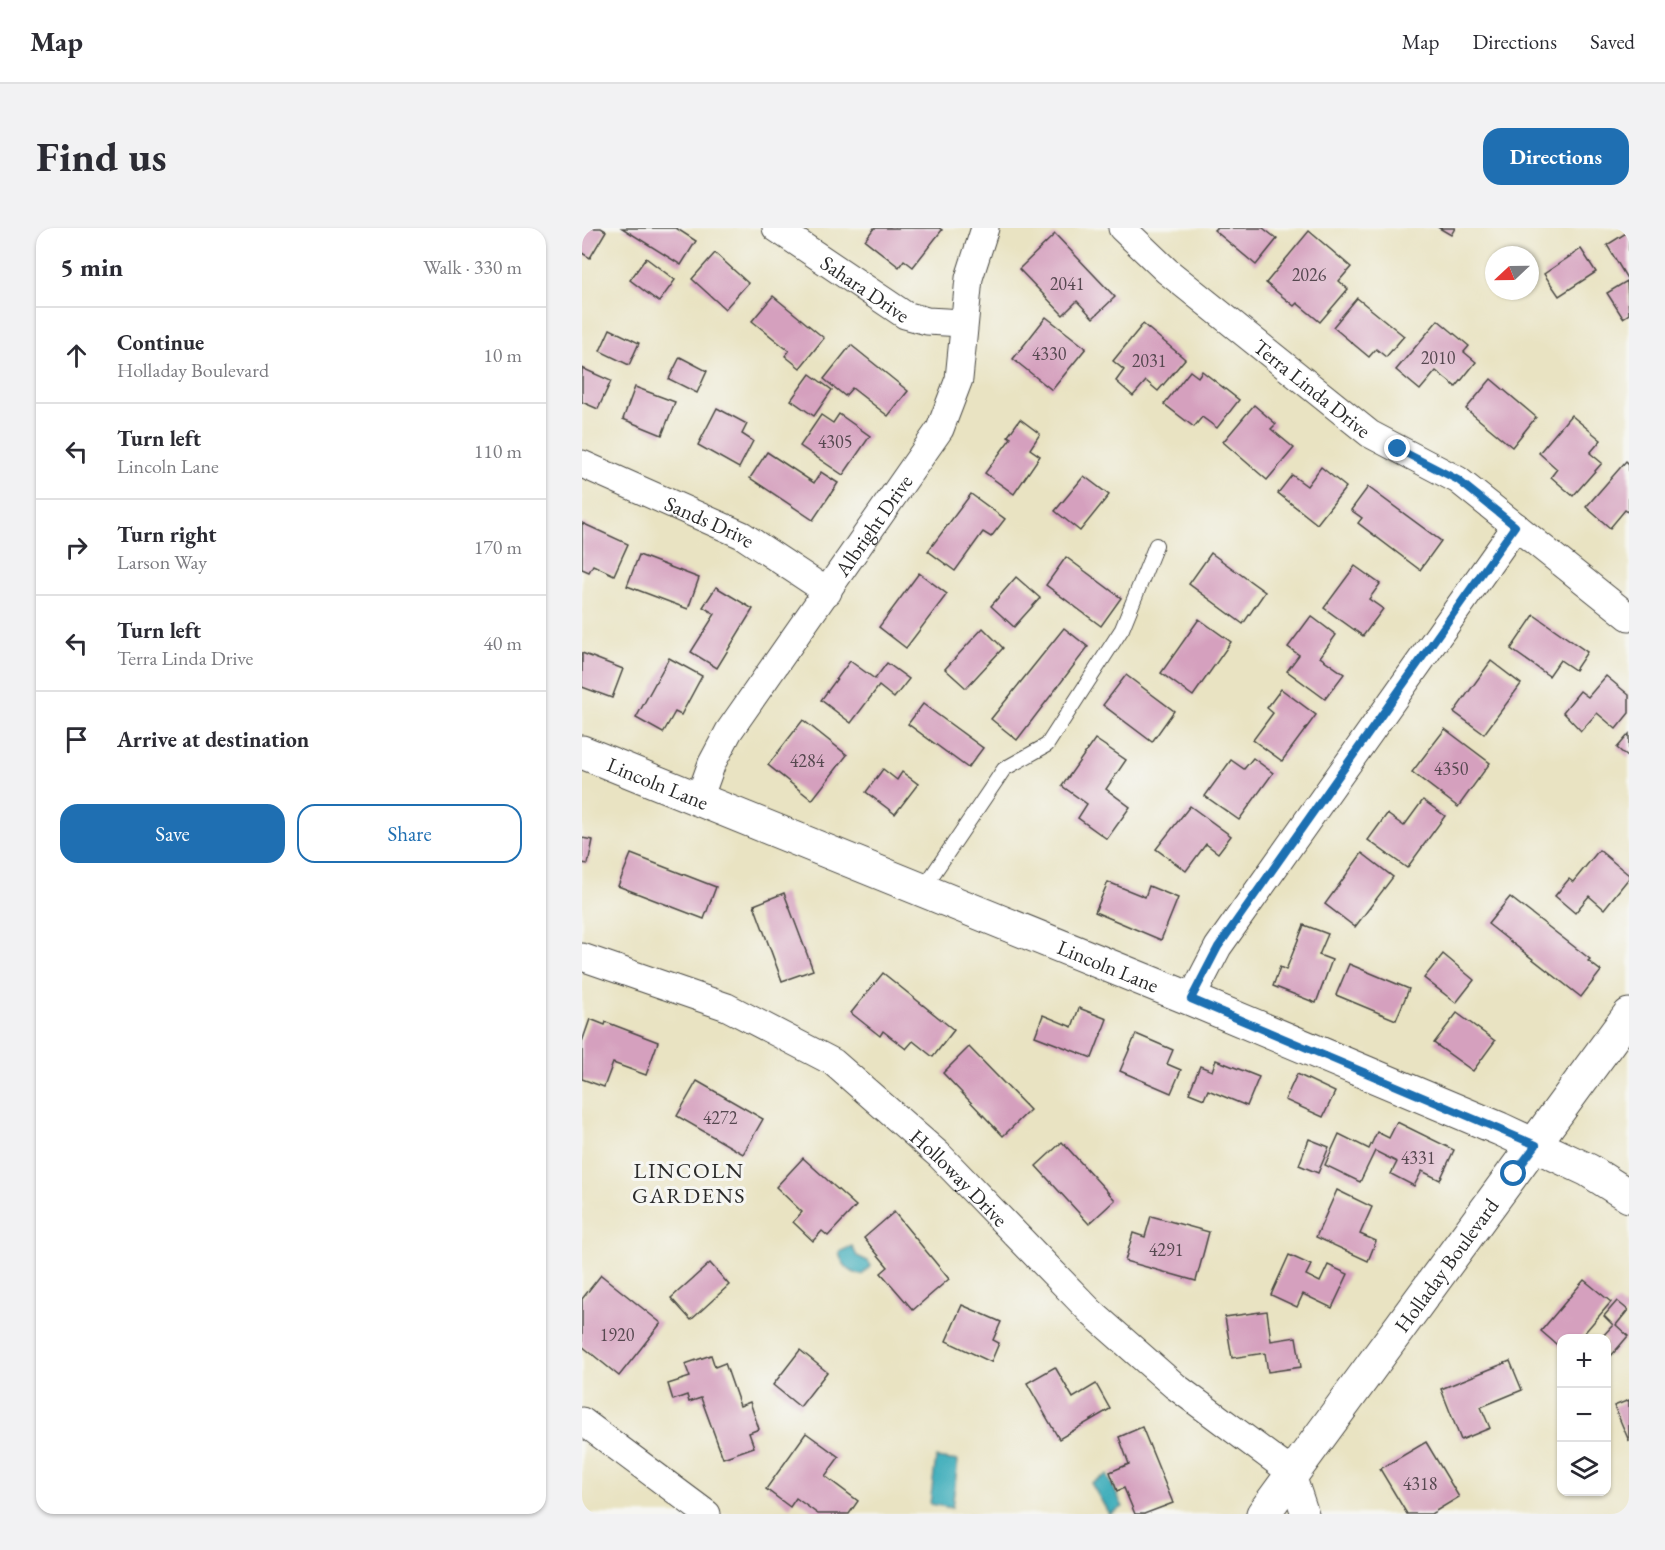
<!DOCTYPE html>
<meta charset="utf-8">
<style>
:root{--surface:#fff;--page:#f2f2f3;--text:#2b2b33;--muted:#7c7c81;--line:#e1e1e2;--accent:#1f6fb2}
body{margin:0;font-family:"EB Garamond",serif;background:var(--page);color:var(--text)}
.controls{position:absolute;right:18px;bottom:18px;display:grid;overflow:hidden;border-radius:12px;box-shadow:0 2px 4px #0004}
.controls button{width:54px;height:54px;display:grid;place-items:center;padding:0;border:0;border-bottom:2px solid var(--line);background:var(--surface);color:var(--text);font:30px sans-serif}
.compass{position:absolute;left:903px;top:18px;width:54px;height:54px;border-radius:50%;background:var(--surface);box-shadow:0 2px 4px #0004;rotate:248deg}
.stop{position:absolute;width:18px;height:18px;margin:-14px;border:4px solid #1f6fb2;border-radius:50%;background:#fff}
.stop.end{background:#1f6fb2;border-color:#fff;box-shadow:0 2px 6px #0008}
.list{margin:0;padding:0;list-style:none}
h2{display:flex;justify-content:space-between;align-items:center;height:78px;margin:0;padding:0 24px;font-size:26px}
h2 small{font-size:20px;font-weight:400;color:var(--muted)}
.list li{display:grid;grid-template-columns:39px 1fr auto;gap:18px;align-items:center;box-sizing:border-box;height:96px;padding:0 24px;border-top:2px solid var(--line)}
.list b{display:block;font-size:22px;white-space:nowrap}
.list p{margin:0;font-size:20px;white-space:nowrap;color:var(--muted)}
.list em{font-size:20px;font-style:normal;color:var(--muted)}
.actions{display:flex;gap:12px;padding:18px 24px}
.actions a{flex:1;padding:14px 0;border:2px solid var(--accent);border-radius:18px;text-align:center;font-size:21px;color:var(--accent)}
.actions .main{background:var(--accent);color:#fff}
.icon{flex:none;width:33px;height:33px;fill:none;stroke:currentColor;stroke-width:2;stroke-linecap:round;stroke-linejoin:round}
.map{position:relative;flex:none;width:1047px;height:1286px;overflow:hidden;border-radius:18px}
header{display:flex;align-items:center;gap:36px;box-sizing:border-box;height:84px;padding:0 30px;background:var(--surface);border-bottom:2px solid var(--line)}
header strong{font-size:28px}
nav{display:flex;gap:33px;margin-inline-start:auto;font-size:21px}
.intro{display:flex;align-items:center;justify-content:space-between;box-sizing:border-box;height:144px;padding:0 36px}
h1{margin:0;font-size:42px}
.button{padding:15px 27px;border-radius:18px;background:var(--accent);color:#fff;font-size:21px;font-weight:700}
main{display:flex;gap:36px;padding:0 36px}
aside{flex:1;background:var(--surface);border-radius:18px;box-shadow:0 2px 4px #0004}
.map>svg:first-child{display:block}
.water{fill:#3faebb;stroke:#356c73;stroke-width:1.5}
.building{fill:#d5a0be}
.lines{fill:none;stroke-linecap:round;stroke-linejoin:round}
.lane-casing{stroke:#484742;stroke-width:16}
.street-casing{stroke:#484742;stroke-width:29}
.secondary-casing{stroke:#484742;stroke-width:35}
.lane{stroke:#fff;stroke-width:14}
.street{stroke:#fff;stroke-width:27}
.secondary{stroke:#fff;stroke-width:33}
.route{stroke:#1f6fb2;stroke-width:8}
.labels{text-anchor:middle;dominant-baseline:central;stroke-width:6;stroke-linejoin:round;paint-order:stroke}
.number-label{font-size:18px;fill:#564850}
.street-label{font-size:21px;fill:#2b2b2b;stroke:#f6f6f2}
.neighbourhood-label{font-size:22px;letter-spacing:1.5px;fill:#2b2b2b;stroke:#f6f6f2}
</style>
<header>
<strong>Map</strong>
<nav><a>Map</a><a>Directions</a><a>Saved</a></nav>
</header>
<div class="intro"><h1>Find us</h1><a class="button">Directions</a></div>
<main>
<aside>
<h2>5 min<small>Walk · 330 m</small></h2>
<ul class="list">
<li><svg class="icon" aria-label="ahead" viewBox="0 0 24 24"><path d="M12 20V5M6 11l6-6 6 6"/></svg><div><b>Continue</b><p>Holladay Boulevard</p></div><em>10 m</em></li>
<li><svg class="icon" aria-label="left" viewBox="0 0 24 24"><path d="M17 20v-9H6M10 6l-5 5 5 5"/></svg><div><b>Turn left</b><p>Lincoln Lane</p></div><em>110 m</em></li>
<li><svg class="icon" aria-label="right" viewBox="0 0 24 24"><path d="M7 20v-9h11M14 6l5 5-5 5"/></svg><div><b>Turn right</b><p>Larson Way</p></div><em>170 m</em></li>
<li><svg class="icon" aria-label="left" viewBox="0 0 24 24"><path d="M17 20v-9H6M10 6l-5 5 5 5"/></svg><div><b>Turn left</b><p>Terra Linda Drive</p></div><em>40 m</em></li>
<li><svg class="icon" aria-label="arrive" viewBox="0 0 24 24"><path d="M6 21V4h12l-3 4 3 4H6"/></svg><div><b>Arrive at destination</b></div></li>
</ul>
<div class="actions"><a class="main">Save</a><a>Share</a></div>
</aside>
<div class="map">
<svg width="1047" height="1286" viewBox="0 0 1047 1286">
<rect width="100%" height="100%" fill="#f6f6f2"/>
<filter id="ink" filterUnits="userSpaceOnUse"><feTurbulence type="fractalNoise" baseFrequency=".0167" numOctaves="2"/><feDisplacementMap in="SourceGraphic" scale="12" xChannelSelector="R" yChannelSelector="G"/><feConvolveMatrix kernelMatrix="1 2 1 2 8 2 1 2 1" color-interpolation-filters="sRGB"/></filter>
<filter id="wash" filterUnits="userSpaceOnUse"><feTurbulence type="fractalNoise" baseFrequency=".008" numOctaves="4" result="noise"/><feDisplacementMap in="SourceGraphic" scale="24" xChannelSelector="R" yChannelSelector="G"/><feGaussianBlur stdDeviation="1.35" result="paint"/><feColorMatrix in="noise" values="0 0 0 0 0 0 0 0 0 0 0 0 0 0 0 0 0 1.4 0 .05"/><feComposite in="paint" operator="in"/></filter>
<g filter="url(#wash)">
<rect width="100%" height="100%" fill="#e9e3c2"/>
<!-- water -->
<g class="water">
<path d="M270,1018L275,1028L286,1033L289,1038L280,1047C268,1046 259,1035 257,1024Z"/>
<polygon points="354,1230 376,1233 370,1280 348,1276"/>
<polygon points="525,1247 541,1279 527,1286 509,1255"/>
</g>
<g id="blocks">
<!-- building -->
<g class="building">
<polygon points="0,0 19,0 24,3 8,30 0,25"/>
<polygon points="40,0 94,0 114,13 99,37"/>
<polygon points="292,0 357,0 360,2 331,39 322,32 317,39 283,12"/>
<polygon points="634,0 681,0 695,11 674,37 632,2"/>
<polygon points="857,0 873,0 869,7"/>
<polygon points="727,3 769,39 757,53 766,61 738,94 715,75 712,78 684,55"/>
<polygon points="1044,5 1047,10 1047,54 1025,17"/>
<polygon points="473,6 533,69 511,90 495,73 481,87 437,41"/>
<polygon points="999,21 1014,44 977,68 962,46"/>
<polygon points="133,25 166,55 143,81 110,51"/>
<polygon points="64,30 93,52 77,74 48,52"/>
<polygon points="1045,53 1047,86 1041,90 1025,65"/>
<polygon points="191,68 242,110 218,140 203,128 207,123 170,93"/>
<polygon points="775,70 822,108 804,129 794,121 787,129 751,99"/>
<polygon points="464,89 504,120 470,162 431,131"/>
<polygon points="856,92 887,118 882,124 894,134 874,159 854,143 838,162 814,142"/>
<polygon points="561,96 603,131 576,163 564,153 551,168 534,153 542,142 531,133"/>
<polygon points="28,101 57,115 47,137 18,123"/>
<polygon points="269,117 326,163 306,188 270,160 263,168 242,151"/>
<polygon points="98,129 125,143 115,165 87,151"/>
<polygon points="0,140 29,153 16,181 0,174"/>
<polygon points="608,143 616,149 620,143 657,172 635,200 620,189 612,199 582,176"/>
<polygon points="228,146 250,162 232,188 209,172"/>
<polygon points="909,151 954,189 930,219 884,181"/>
<polygon points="53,159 93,174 80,207 41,191"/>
<polygon points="672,177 694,196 689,201 712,220 685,252 641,214"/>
<polygon points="135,180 165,196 160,206 171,213 157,240 116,217"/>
<polygon points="257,186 288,208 261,247 218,218 239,187 251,195"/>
<polygon points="989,187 1019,212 1008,225 1020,235 991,268 969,249 975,241 957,225"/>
<polygon points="438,191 458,206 448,221 458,228 432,266 403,245 429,210 426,208"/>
<polygon points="185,224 232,255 239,244 256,255 231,292 168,250"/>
<polygon points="1044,233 1047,236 1047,285 1043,282 1028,300 1004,279"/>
<polygon points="739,239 764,259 735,296 696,265 710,247 725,258"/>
<polygon points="502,248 527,267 498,303 473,283"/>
<polygon points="786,259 859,313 838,342 776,295 780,290 769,282"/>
<polygon points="389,266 423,291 409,309 401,304 373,343 346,323"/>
<polygon points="0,295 46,316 32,347 11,337 7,344 0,341"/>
<polygon points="629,325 683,364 661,396 607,356"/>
<polygon points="57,327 117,350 106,381 45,358"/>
<polygon points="484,329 539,370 519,398 464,357"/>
<polygon points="773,338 798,356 787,371 801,381 781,408 742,380"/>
<polygon points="337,345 365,366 324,420 297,399"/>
<polygon points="434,349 458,370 432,399 409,378"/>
<polygon points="134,359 171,381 135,440 109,424 133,386 121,379"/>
<polygon points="952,387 1005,424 993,442 978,432 967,448 929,421"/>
<polygon points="729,388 754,407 738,429 762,446 743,471 705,443 717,427 706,419"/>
<polygon points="617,391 649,414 611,468 579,445"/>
<polygon points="401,400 421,420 384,460 363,441"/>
<polygon points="482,400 506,419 435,512 409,491"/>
<polygon points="0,425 41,441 30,470 0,459"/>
<polygon points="87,430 120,448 99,487 93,484 81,505 54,490"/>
<polygon points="268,433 293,451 305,435 327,451 312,470 297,458 269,495 239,472"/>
<polygon points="909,433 939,456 902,506 872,484"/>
<polygon points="544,447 592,483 570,514 521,477"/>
<polygon points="1024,448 1047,467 1047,485 1034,501 1015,485 999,503 981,484 998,463 1006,469"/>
<polygon points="699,461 734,487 700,533 671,512 691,485 685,480"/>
<polygon points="341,476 401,520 386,540 326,496"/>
<polygon points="221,492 265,527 230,572 186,537"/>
<polygon points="863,501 908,535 876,579 830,544"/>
<polygon points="1047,506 1047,530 1035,520"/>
<polygon points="513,511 544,532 524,561 548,579 525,611 496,590 505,576 480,558"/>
<polygon points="671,530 691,545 657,592 623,568 649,532 662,541"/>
<polygon points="301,541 315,552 320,544 336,556 313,586 284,564"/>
<polygon points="841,572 863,588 825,640 786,612 805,586 822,598"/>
<polygon points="608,578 649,608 636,625 624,616 604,643 574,621"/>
<polygon points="0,610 11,612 6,636 0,635"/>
<polygon points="1017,622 1047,647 1047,650 1022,681 1007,668 993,685 973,668 987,651 991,654"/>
<polygon points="780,625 811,649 773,699 743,676"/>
<polygon points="49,626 134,659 122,691 36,658"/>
<polygon points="526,654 563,669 567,658 596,670 579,712 513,684"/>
<polygon points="202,665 231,742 200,753 172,677"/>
<polygon points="928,669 1008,731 1006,733 1019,743 999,769 906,696"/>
<polygon points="722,697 746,706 737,727 750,732 734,775 691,758 698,739 704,742"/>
<polygon points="861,726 892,752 874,775 842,750"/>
<polygon points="767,736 827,761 814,792 754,767"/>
<polygon points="301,745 372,802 351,829 331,813 324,821 301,803 298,808 269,785"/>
<polygon points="497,780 525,791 510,830 453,808 461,787 490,799"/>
<polygon points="875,785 913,813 891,843 852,815"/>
<polygon points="8,791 23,797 24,794 76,814 64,847 31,835 22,859 0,851 0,814"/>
<polygon points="554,806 591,822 585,836 599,842 589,865 538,843"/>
<polygon points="387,819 448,882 421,908 361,845"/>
<polygon points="634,832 677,849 665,878 626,862 622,871 607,865 618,838 630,843"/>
<polygon points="715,846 753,864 741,889 703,872"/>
<polygon points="115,853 181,891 161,926 95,888"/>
<polygon points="815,894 872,922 858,952 840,943 832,958 809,946 815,934 793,923 778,954 743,937 757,906 787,921 795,904 807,910"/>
<polygon points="727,911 747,919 736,945 717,937"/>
<polygon points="480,914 533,972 507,996 454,938"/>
<polygon points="221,930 274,978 246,1008 240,1003 231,1013 211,994 220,984 194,959"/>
<polygon points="755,962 790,979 778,1006 794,1013 786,1033 734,1009"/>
<polygon points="312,984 367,1051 331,1082 299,1045 306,1039 282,1010"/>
<polygon points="569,988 627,1004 614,1053 543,1033 551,1005 563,1009"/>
<polygon points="707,1027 729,1037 724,1047 738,1054 746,1037 766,1046 750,1080 721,1066 715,1079 689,1067"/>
<polygon points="128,1035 147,1057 109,1092 89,1070"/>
<polygon points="19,1047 79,1095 37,1148 0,1118 0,1071"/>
<polygon points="1002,1052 1029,1074 998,1110 980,1110 980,1121 959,1103"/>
<polygon points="1035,1073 1046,1082 1034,1097 1046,1108 1029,1128 1024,1124 1024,1110 1019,1110 1031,1097 1022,1088"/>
<polygon points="380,1077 419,1094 411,1112 417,1115 409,1134 364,1113"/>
<polygon points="685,1083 689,1113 714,1109 719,1139 686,1144 683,1125 650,1130 643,1089"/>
<polygon points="218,1122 245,1144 218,1179 191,1157"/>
<polygon points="129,1127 133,1139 143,1135 158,1178 168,1174 177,1201 167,1205 172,1219 141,1230 119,1170 107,1174 105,1167 91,1172 86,1156 108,1149 103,1136"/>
<polygon points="928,1133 940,1162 899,1179 908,1200 879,1212 859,1161"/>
<polygon points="473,1139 491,1170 514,1156 528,1181 477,1211 445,1155"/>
<polygon points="1047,1172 1047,1213 1032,1178"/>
<polygon points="560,1199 591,1275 562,1286 553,1286 542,1260 535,1263 528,1244 547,1236 537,1209"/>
<polygon points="224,1205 257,1229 243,1248 276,1273 267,1286 236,1286 214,1270 208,1279 184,1261"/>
<polygon points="844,1214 877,1269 849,1286 825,1286 798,1241"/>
</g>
</g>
</g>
<g filter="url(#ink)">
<use href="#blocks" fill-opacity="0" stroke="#484742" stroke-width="1.5"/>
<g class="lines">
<!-- lane casing -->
<g class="lane-casing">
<polyline id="lane" points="341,661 422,541 465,517 540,401 574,317"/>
</g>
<!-- street casing -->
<g class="street-casing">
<g id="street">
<path id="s1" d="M194,0L323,87L345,93L381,95"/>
<path id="s2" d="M540,0L585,43L788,206L876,252L1047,389"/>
<path id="s3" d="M0,236L160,307L246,364"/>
<path id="s4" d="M117,571L130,535L147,503L358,201L377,151L387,50L403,0"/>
<path id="s5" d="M0,729L145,779L251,834L357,927L510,1085L593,1158L709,1244L723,1286"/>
<polyline points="609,771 636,719 934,298"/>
<polyline points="0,1193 125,1286"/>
</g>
</g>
<!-- secondary casing -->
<g class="secondary-casing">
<g id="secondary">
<path id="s6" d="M0,524L609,771L918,901L1006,942L1047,968"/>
<path id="s7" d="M681,1286L1047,787"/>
</g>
</g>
<!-- lane -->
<use href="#lane" class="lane"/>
<!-- street -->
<use href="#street" class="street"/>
<!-- secondary -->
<use href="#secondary" class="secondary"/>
</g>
</g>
<g class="lines" filter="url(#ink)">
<!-- route -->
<polyline class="route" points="816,221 876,252 933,298 636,719 609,771 954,917 932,946"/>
</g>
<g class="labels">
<!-- number labels -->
<g class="number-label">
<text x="727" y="46">2026</text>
<text x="485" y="55">2041</text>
<text x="467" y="125">4330</text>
<text x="856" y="129">2010</text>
<text x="567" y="132">2031</text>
<text x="253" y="213">4305</text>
<text x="225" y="532">4284</text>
<text x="869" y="540">4350</text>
<text x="138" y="889">4272</text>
<text x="836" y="929">4331</text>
<text x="584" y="1021">4291</text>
<text x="35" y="1106">1920</text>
<text x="838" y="1255">4318</text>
</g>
<!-- street labels -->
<g class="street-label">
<text stroke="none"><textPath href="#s1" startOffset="108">Sahara Drive</textPath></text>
<text stroke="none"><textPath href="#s2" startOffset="249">Terra Linda Drive</textPath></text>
<text stroke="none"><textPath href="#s3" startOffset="140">Sands Drive</textPath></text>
<text stroke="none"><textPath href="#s4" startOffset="326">Albright Drive</textPath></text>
<text stroke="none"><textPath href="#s6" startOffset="82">Lincoln Lane</textPath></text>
<text stroke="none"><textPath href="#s6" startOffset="568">Lincoln Lane</textPath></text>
<text stroke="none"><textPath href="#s5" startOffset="444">Holloway Drive</textPath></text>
<text stroke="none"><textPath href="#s7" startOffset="309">Holladay Boulevard</textPath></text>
</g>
<!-- neighbourhood labels -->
<g class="neighbourhood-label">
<text x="107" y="942">LINCOLN<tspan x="107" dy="25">GARDENS</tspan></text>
</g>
</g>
</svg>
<div class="controls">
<button>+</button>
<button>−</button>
<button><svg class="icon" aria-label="layers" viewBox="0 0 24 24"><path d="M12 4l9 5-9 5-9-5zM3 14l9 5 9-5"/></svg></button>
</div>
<svg class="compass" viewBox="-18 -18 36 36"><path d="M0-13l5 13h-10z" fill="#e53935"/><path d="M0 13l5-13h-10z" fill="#7c7c81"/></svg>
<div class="stop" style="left:932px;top:946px"></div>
<div class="stop end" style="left:816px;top:221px"></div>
</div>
</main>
